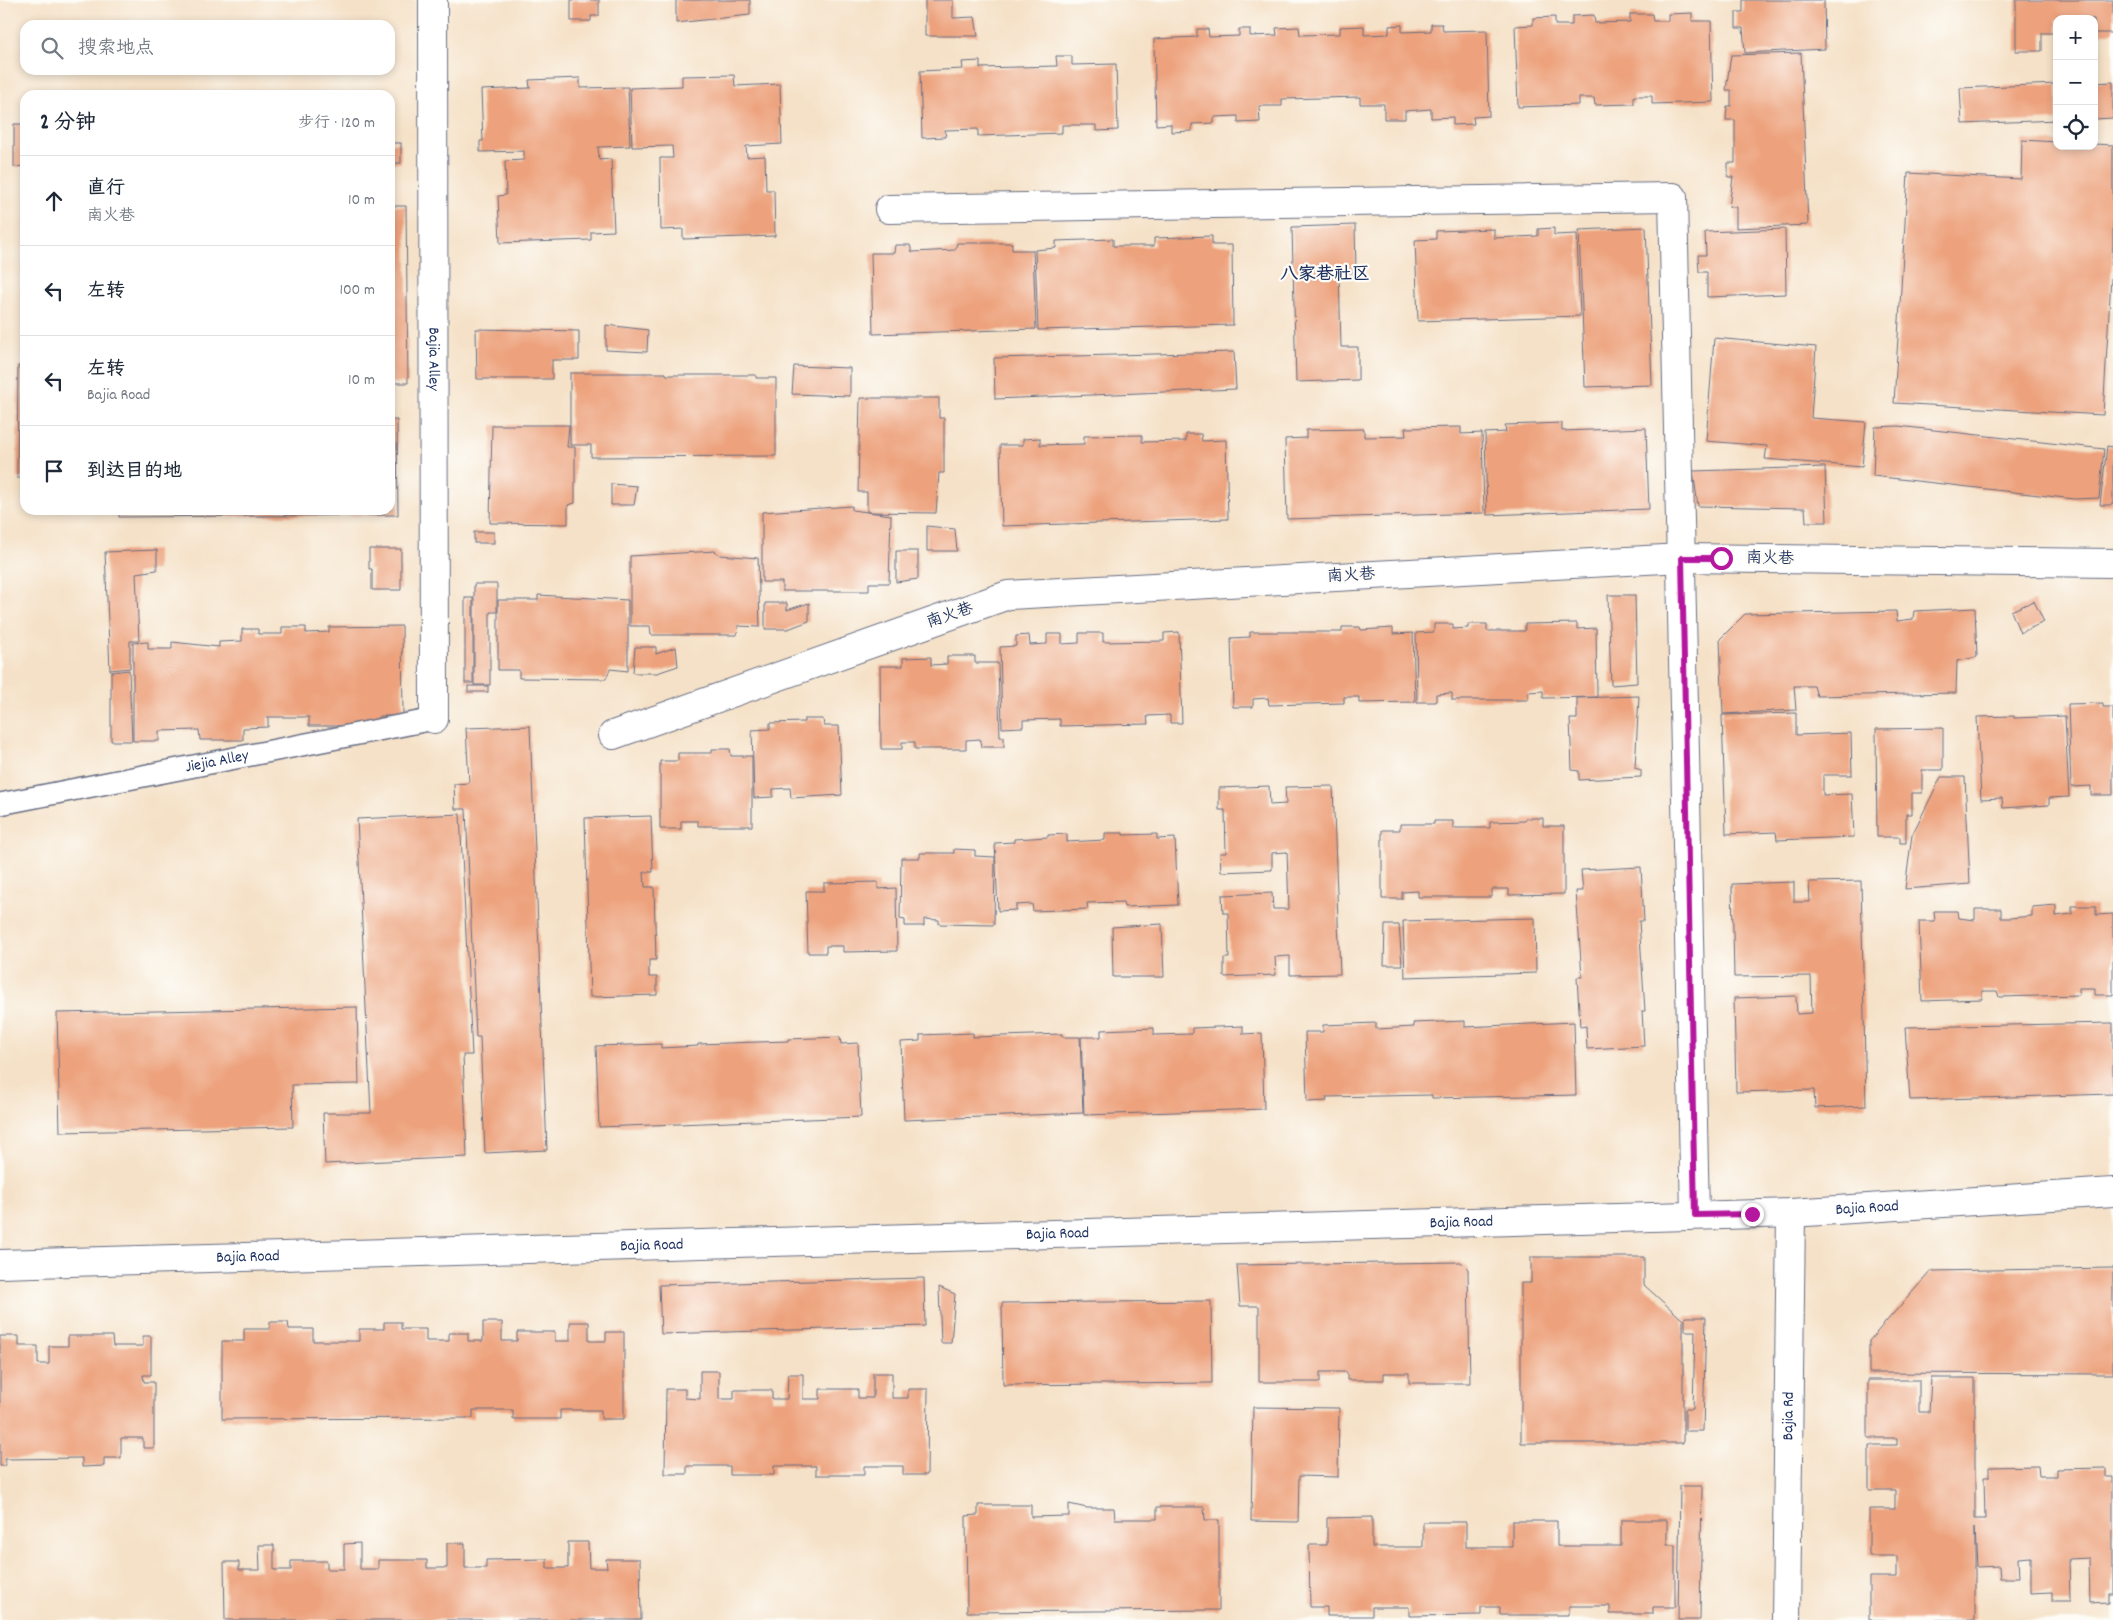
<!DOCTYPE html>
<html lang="zh">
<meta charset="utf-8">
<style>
:root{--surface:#fff;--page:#f2f2f3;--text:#1f2937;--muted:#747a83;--line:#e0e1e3}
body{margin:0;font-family:Dekko,"LXGW WenKai TC",sans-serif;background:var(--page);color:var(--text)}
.controls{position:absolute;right:15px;top:15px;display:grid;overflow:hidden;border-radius:10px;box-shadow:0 2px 8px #0003}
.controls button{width:45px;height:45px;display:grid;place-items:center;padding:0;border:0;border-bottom:1px solid var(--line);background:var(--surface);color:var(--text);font:25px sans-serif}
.stop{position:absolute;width:15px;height:15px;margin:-11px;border:4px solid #b5179e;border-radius:50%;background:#fff}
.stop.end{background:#b5179e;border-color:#fff;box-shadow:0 1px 5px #0008}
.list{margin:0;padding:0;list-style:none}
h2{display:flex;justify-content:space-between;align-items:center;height:65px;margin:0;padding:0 20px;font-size:21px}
h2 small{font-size:16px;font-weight:400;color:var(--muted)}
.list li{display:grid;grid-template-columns:32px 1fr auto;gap:15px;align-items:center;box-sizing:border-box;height:90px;padding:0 20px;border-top:1px solid var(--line)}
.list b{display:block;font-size:19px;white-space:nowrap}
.list p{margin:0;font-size:16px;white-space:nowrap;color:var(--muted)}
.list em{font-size:16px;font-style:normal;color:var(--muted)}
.icon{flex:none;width:28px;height:28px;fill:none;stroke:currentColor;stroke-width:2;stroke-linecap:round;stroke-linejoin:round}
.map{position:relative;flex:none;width:2113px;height:1620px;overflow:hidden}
.search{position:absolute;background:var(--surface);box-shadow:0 2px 8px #0003;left:20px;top:20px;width:375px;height:55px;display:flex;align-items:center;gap:12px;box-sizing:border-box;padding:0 18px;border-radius:15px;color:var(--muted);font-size:19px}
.panel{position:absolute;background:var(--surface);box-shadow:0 2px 8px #0003;left:20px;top:90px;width:375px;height:425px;border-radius:15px}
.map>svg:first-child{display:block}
.building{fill:#eda27d}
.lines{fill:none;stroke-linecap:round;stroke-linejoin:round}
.lane-casing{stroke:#676d83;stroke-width:24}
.street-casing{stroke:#676d83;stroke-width:30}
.secondary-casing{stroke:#676d83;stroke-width:30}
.lane{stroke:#fff;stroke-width:21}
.street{stroke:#fff;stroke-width:28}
.secondary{stroke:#fff;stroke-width:28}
.route{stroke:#b5179e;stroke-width:6}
.labels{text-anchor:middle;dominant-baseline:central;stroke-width:4.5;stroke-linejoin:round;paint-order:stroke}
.street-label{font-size:16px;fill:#1b2f5e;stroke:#fdfcf7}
.neighbourhood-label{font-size:18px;font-weight:bold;fill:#1b2f5e;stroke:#fdfcf7}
</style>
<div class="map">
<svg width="2113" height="1620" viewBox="0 0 2113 1620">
<rect width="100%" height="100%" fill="#fdfcf7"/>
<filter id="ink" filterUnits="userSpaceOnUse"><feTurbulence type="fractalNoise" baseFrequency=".02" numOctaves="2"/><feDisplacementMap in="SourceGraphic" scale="10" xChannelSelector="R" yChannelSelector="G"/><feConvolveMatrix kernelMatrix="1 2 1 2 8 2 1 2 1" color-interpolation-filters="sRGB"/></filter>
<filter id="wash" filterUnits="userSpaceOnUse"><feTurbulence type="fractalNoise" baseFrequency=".0096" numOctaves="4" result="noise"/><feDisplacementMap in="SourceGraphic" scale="20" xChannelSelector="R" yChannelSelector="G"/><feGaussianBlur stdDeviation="1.12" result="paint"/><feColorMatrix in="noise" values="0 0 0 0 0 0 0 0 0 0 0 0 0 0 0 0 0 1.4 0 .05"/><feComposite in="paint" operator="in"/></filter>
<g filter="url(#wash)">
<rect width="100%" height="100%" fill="#f5e1c7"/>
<g id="blocks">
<!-- building -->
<g class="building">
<polygon points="571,0 599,0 599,16 591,16 591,21 571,21"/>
<polygon points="676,0 750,0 750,15 676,23"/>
<polygon points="925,0 953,0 953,18 975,17 978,36 925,36"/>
<polygon points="1743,0 1824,0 1825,49 1745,53 1743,28 1736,28 1736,12 1743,12"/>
<polygon points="2016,0 2113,0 2113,33 2094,33 2094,19 2057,19 2057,33 2042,33 2042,51 2016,51"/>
<polygon points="1692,13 1692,21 1711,21 1713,102 1652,104 1652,96 1634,96 1634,104 1595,105 1594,98 1579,98 1579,105 1518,107 1515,26 1533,25 1533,18 1555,17 1555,25 1572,25 1572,16 1594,15 1595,23 1630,22 1630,14 1652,14 1653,21 1668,21 1668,14"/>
<polygon points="1431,24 1442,24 1443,31 1487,30 1489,116 1473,117 1474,124 1453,125 1453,117 1431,118 1431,109 1405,111 1405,119 1384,119 1384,104 1360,104 1360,97 1282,99 1282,106 1259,106 1260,122 1238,123 1238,116 1214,117 1214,123 1192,124 1192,131 1171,132 1171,124 1156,125 1154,39 1197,37 1197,29 1208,29 1209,37 1239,36 1239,29 1250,29 1250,36 1277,35 1276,28 1299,27 1300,35 1340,34 1340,27 1364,26 1364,35 1389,34 1389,26 1402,25 1402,32 1431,31"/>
<polygon points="1801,53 1808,225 1736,228 1736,207 1729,207 1733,177 1728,177 1728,163 1735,163 1735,120 1726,120 1727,106 1731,106 1731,90 1726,90 1731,55"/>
<polygon points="1056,56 1072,56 1072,65 1116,64 1118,130 1096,131 1096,125 1062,125 1062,133 978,136 978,129 945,130 946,137 922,138 920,71 963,69 962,62 980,61 980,68 1057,66"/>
<polygon points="734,75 735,86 780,84 782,144 746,146 747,157 765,156 766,190 774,190 775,236 683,239 683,229 661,230 660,158 673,158 672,146 632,147 630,88 682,86 682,76"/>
<polygon points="580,78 580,88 628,87 630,146 598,147 599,160 611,159 614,231 591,232 591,240 500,243 498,196 506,195 505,161 524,160 524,151 480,152 480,141 483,141 481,90 530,88 529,80"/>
<polygon points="2113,82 2113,118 2094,119 2094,83"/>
<polygon points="2057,84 2057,120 1962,124 1960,88"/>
<polygon points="14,124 25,124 25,166 14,167"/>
<polygon points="2022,140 2057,142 2057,146 2094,146 2094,144 2113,145 2113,244 2103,415 1894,403 1908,173 2021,179"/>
<rect x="390" y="143" width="11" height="20"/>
<polygon points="390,206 406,206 408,383 390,383"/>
<polygon points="1355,225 1356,272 1339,272 1341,347 1358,347 1358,380 1296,382 1292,227"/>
<polygon points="1646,227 1652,385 1585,387 1579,230"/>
<polygon points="1554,228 1554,235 1577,234 1580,316 1418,321 1415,240 1436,239 1436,231 1494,229 1494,238 1538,236 1538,229"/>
<polygon points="1785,229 1786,294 1707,297 1707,272 1699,272 1698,255 1706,255 1705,232"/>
<polygon points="1212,236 1212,245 1232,245 1233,325 1038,330 1035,250 1056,248 1056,241 1113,239 1113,246 1154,246 1154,238"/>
<polygon points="957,243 1012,243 1012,250 1033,250 1036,329 873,334 871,253 894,253 895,245 910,245 912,252 955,250"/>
<polygon points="606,325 648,330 647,352 606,350"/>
<polygon points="476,329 579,331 579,360 552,360 552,379 477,379"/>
<polygon points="1714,338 1816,347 1811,418 1866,422 1862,467 1765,459 1767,446 1706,441"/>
<polygon points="1234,352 1236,389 995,399 994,358"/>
<polygon points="18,366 25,366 25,478 17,478"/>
<polygon points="794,366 850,368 850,396 792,394"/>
<polygon points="570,373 666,373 666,375 756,375 756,378 776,378 776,456 591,457 591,445 570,445"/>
<polygon points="860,398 939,398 939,418 944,418 944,473 939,473 936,513 867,512 867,492 858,492"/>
<polygon points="390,420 397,420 398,515 119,517 119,510 390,510"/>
<polygon points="1562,423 1562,431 1646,428 1649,509 1487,515 1485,433 1506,432 1505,425"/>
<polygon points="492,425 569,425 567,447 575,447 575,503 568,505 568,524 490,523"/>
<polygon points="1898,426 2104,449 2099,498 2074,499 1873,476 1875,427"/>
<polygon points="1461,427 1461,434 1482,433 1484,513 1287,519 1285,439 1306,438 1306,430 1364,429 1364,437 1406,436 1405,428"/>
<polygon points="1186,434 1201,434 1202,441 1226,440 1228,519 1002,526 1000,445 1023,445 1023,439 1040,438 1040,445 1084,444 1084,436 1142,435 1142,442 1186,441"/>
<polygon points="2107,446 2113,447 2113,503 2110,505 2100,505"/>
<polygon points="1825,467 1827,522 1806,522 1805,508 1698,506 1693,471"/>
<polygon points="611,484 637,486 634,505 611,505"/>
<polygon points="852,506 852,510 891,515 889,583 869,583 869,591 782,591 782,582 762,582 762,512"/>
<polygon points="927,526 955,529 957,551 927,551"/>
<rect x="474" y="532" width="20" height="11"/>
<polygon points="369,549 401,549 401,590 372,590 372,569 369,569"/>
<polygon points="157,550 157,570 136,573 139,641 130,641 130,668 110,670 105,552"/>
<polygon points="715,551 720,555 758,558 760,627 738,626 737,635 651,635 650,626 630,626 630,556"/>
<polygon points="896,551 918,551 918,579 896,582"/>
<polygon points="474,584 497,584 497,612 490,612 490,685 474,685"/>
<polygon points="538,595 628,600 628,671 610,669 606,679 519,678 519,670 498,670 498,600 538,600"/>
<polygon points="1608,595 1635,595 1637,683 1611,685"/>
<rect x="465" y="598" width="8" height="85"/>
<polygon points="2034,601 2044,622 2020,633 2011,611"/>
<polygon points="765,603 787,603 787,610 809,603 809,621 788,629 765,629"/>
<polygon points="1975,608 1977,657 1957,661 1956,693 1817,696 1814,686 1794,686 1796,710 1723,714 1720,639 1745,614 1896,611 1897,621 1913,619 1914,611"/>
<polygon points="1577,623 1577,629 1596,628 1597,697 1543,698 1543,691 1528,692 1528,700 1452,700 1452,693 1436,694 1436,702 1417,702 1416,633 1434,632 1434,624 1453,624 1453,629 1468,628 1468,624 1487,624 1487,631 1525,631 1525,624"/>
<polygon points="402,626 403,716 379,716 379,726 309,726 309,717 268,717 268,727 243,728 243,740 200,740 199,730 159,731 159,741 133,741 133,643 148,642 148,649 172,649 172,642 219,647 219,642 242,641 242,629 258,629 258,634 282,634 282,627 306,627 306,633 329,632 329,627"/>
<polygon points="1342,627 1360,627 1361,630 1393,628 1393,634 1413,633 1415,702 1359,703 1359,697 1344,697 1344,703 1269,705 1268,698 1253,699 1253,707 1233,707 1231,638 1250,637 1250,632 1342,632"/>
<polygon points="1179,632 1182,723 1170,723 1170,715 1147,716 1148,724 1060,726 1060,719 1023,720 1023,727 1002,728 1000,647 1016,646 1016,636 1029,635 1030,645 1047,644 1047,634 1062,634 1062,644 1079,643 1079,633 1103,633 1103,642 1164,641 1164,633"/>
<polygon points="635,647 656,647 656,654 676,647 678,666 657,673 633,673"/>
<polygon points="947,656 975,656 975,663 998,663 1000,737 1004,737 1004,747 981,747 980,739 966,740 966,749 915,749 915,742 902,742 902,749 881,749 880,666 903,666 903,658 931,657 931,665 947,664"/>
<polygon points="129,670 132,741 111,741 111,672"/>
<rect x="468" y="686" width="20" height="6"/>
<polygon points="1639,696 1635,768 1641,770 1641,777 1579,780 1579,771 1572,770 1570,719 1577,719 1577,698"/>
<polygon points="2103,703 2103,707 2113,707 2113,795 2091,795 2091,786 2071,787 2068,704"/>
<polygon points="1796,713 1796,735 1851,733 1852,775 1823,775 1823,795 1852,794 1854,837 1777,840 1776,832 1726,834 1722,715"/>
<polygon points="2014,716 2014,718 2065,716 2069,797 2049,798 2049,805 2003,808 2002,798 1981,799 1977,717"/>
<polygon points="804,719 823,719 824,726 839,726 842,795 791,798 790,788 773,789 773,797 754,798 752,730 770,729 770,723 804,722"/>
<polygon points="530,726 547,1150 485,1153 480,1037 476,1037 466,809 455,809 454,784 469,783 466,728"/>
<polygon points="1943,728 1943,770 1922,770 1922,793 1912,793 1912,814 1906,814 1906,843 1900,843 1900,837 1877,837 1876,729"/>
<polygon points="712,749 730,749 731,756 752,756 752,826 698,826 698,821 681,821 681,829 660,829 660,761 678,761 678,753 712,753"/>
<polygon points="1941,777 1965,777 1970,884 1905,889 1912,835"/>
<polygon points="1269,786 1270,805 1286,804 1285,787 1333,786 1340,974 1290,975 1290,956 1275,957 1276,975 1224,977 1224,958 1229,958 1228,913 1223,913 1222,895 1272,893 1273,909 1289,909 1287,852 1272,853 1272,870 1221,872 1220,853 1226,853 1225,810 1219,810 1219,788"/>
<polygon points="460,814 472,1055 463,1055 467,1157 325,1164 323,1113 371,1113 357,819"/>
<polygon points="651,816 653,872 644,872 645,887 654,887 656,960 649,960 649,977 657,977 657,995 590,997 585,818"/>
<polygon points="1525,818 1543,818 1543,826 1564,826 1564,894 1509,895 1509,889 1492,889 1492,897 1418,897 1418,891 1402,892 1402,899 1382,899 1382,830 1400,830 1400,824 1434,824 1434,821 1453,821 1453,828 1490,828 1490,822 1525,821"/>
<polygon points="1105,833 1123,833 1123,835 1157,834 1157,839 1175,838 1178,905 1124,907 1123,902 1087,903 1088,909 1033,911 1032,904 1016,905 1016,910 998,911 995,843 1014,842 1014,839 1048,837 1048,835 1067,834 1067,842 1105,840"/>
<polygon points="954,849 975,850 975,856 995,857 994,925 939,924 939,920 924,919 924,926 905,926 905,920 900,919 901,858 920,858 920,853 954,853"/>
<polygon points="1641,867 1644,921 1639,921 1645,1011 1642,1011 1644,1046 1587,1049 1586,1026 1580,1027 1577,977 1582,977 1576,891 1583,891 1581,870"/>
<polygon points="1861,881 1866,1106 1815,1108 1814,1090 1736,1092 1734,998 1796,996 1797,1014 1812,1013 1811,976 1734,977 1732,884 1794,882 1794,902 1810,902 1809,882"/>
<polygon points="878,882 878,889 896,888 897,951 843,952 843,946 826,946 826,953 808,953 806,891 824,891 824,883"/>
<polygon points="2056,905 2056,916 2072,914 2072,906 2096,906 2096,915 2113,914 2113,995 2095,995 2095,988 2079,988 2079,995 1999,997 1997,991 1982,991 1982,999 1922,1001 1919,921 1935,921 1934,911 1958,911 1959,918 1975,920 1975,909 2001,909 2001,918 2010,918 2032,916 2032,907"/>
<polygon points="1535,918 1536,973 1405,977 1403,921"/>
<polygon points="1162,924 1164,977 1113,977 1112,927"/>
<polygon points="1385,925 1399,925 1402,965 1384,965"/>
<polygon points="357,1007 359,1084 292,1085 293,1127 60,1132 57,1013"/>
<polygon points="1465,1021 1465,1027 1574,1022 1576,1095 1432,1098 1432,1095 1326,1097 1327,1101 1307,1102 1305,1032 1323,1032 1323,1025 1376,1023 1376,1029 1414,1027 1413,1023"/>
<polygon points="2113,1023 2113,1094 1910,1100 1905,1027"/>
<polygon points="1243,1026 1243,1034 1262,1033 1264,1109 1084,1115 1081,1037 1101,1037 1101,1030 1154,1028 1154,1035 1192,1034 1192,1028"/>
<polygon points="973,1033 973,1037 1062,1034 1062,1037 1080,1037 1083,1113 904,1120 901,1042 920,1041 920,1035"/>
<polygon points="840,1037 841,1044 858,1043 861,1117 599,1127 596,1046 661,1044 661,1048 698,1046 698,1044 788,1041 788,1039"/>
<polygon points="1531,1257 1644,1257 1644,1285 1683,1320 1683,1443 1521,1443 1521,1283 1531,1283"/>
<polygon points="1461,1262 1468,1269 1470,1383 1409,1383 1409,1373 1384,1373 1384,1380 1347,1380 1347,1372 1320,1372 1320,1382 1259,1382 1259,1306 1240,1306 1237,1265"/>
<polygon points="2113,1268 2113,1374 1869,1373 1869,1341 1931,1271"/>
<polygon points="924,1278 925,1326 661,1334 659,1285"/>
<polygon points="939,1287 955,1294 951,1343 941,1343"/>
<polygon points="1211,1301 1212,1383 1003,1385 1002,1303"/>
<polygon points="1685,1317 1706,1317 1703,1431 1685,1431 1685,1409 1693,1409 1695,1331 1685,1331"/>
<polygon points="270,1322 288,1322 289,1329 313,1329 313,1341 359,1341 359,1329 384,1329 384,1322 401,1322 401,1329 426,1329 426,1341 449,1341 449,1333 468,1333 468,1341 483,1341 483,1322 502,1322 502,1341 517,1341 517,1332 555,1332 555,1341 570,1341 570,1322 589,1322 589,1341 606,1341 606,1332 624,1332 624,1419 601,1419 601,1410 560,1410 560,1419 513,1419 513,1410 473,1410 473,1418 222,1419 222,1341 244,1341 244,1329 270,1329"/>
<polygon points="0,1336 19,1336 19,1346 38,1346 38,1364 49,1364 49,1346 68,1346 68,1336 112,1336 113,1346 143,1346 143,1336 151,1336 151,1375 143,1375 144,1382 154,1382 154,1448 143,1448 143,1438 121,1438 121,1458 104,1458 104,1466 82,1467 82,1458 5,1459 5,1466 0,1466"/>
<polygon points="700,1371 719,1371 719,1399 734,1399 734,1390 772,1390 772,1399 787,1399 788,1374 803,1374 803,1399 820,1399 820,1389 858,1389 858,1398 873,1398 873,1373 892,1373 892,1398 908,1398 908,1389 928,1389 927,1475 903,1475 903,1466 864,1466 864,1475 816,1475 816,1466 774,1466 774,1475 730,1475 730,1466 687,1466 687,1474 665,1474 666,1389 685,1389 685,1398 700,1399"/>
<polygon points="1931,1378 1975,1378 1975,1519 1985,1519 1984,1477 1989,1477 1989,1467 2038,1466 2039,1476 2057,1476 2057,1469 2106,1468 2106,1477 2113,1477 2113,1593 2109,1593 2109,1602 2090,1603 2089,1558 2069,1559 2070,1602 2052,1602 2052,1592 2031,1593 2031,1557 2018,1558 2019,1578 2000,1578 1999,1566 1977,1567 1975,1527 1975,1620 1869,1620 1869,1577 1897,1577 1897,1556 1869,1556 1869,1509 1895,1509 1895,1490 1869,1490 1869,1445 1897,1445 1897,1438 1868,1438 1868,1380 1919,1380 1919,1412 1929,1412"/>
<polygon points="1253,1407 1339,1408 1338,1477 1299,1476 1298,1522 1251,1521"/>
<polygon points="1680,1486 1702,1486 1700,1620 1678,1620"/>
<polygon points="1069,1504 1087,1508 1114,1508 1115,1519 1157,1519 1157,1507 1204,1507 1205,1520 1219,1520 1219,1610 967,1612 966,1516 978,1515 978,1505 1031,1505 1031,1517 1069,1516"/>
<polygon points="1372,1517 1372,1547 1423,1547 1423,1522 1466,1522 1466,1547 1512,1547 1512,1521 1557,1521 1557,1546 1621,1546 1621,1520 1667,1520 1667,1545 1675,1545 1675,1607 1653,1607 1653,1614 1610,1614 1610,1606 1569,1606 1569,1615 1500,1615 1500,1607 1481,1607 1481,1615 1409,1616 1409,1607 1372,1607 1372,1616 1327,1616 1327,1607 1310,1607 1309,1545 1327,1545 1327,1518"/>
<polygon points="568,1542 588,1542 589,1568 607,1568 606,1559 640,1559 641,1620 225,1620 224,1562 239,1562 239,1570 260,1570 259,1545 274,1545 274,1570 291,1570 291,1561 327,1561 327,1569 344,1569 344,1544 360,1543 360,1569 378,1569 378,1560 427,1560 427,1568 447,1568 447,1543 465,1543 465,1568 486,1568 486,1560 547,1559 547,1568 568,1568"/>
</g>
</g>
</g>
<g filter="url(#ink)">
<use href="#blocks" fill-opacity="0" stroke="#676d83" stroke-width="1"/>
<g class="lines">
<!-- lane casing -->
<g class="lane-casing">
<g id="lane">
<path id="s1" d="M0,804L434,719"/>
</g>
</g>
<!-- street casing -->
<g class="street-casing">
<g id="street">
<path id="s2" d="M433,0L434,719"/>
<polyline points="889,209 1673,197 1695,1215"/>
<polyline points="613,735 1008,595 1682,558 2113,563"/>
</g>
</g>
<!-- secondary casing -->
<g class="secondary-casing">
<g id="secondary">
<path id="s3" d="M0,1264L1791,1213L2113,1192"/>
<path id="s4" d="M1786,1620L1791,1213"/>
</g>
</g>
<!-- lane -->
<use href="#lane" class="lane"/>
<!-- street -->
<use href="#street" class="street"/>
<!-- secondary -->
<use href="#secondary" class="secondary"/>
</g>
</g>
<g class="lines" filter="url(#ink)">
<!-- route -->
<polyline class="route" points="1721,558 1682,558 1695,1215 1752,1214"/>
</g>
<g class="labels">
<!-- street labels -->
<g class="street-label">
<text stroke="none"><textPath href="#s2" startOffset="359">Bajia Alley</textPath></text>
<text transform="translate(1770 559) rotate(1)">南火巷</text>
<text transform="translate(1351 576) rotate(-3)">南火巷</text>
<text transform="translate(950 616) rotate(-19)">南火巷</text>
<text stroke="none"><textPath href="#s1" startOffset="221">Jiejia Alley</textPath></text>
<text stroke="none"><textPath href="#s3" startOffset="1868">Bajia Road</textPath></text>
<text stroke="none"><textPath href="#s3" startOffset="1462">Bajia Road</textPath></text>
<text stroke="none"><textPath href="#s3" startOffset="1058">Bajia Road</textPath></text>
<text stroke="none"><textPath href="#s3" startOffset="652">Bajia Road</textPath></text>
<text stroke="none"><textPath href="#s3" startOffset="248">Bajia Road</textPath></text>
<text stroke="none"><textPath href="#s4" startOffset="204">Bajia Rd</textPath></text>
</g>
<!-- neighbourhood labels -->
<g class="neighbourhood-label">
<text x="1325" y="275">八家巷社区</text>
</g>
</g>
</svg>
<div class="controls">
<button>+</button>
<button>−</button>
<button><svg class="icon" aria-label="locate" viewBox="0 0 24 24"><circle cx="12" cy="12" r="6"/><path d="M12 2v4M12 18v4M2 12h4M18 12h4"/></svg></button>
</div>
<div class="stop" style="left:1721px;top:558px"></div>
<div class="stop end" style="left:1752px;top:1214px"></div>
<div class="search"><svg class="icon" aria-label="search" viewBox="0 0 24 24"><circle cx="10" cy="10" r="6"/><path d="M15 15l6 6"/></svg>搜索地点</div>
<section class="panel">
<h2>2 分钟<small>步行 · 120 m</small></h2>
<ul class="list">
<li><svg class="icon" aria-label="ahead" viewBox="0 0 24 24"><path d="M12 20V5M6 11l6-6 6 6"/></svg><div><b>直行</b><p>南火巷</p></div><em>10 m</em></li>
<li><svg class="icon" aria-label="left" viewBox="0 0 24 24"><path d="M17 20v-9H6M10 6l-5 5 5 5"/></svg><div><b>左转</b></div><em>100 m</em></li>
<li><svg class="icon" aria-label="left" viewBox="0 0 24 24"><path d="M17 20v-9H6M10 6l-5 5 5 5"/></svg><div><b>左转</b><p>Bajia Road</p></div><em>10 m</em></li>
<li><svg class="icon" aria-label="arrive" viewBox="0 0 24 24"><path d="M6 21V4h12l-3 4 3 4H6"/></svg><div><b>到达目的地</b></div></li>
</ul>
</section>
</div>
